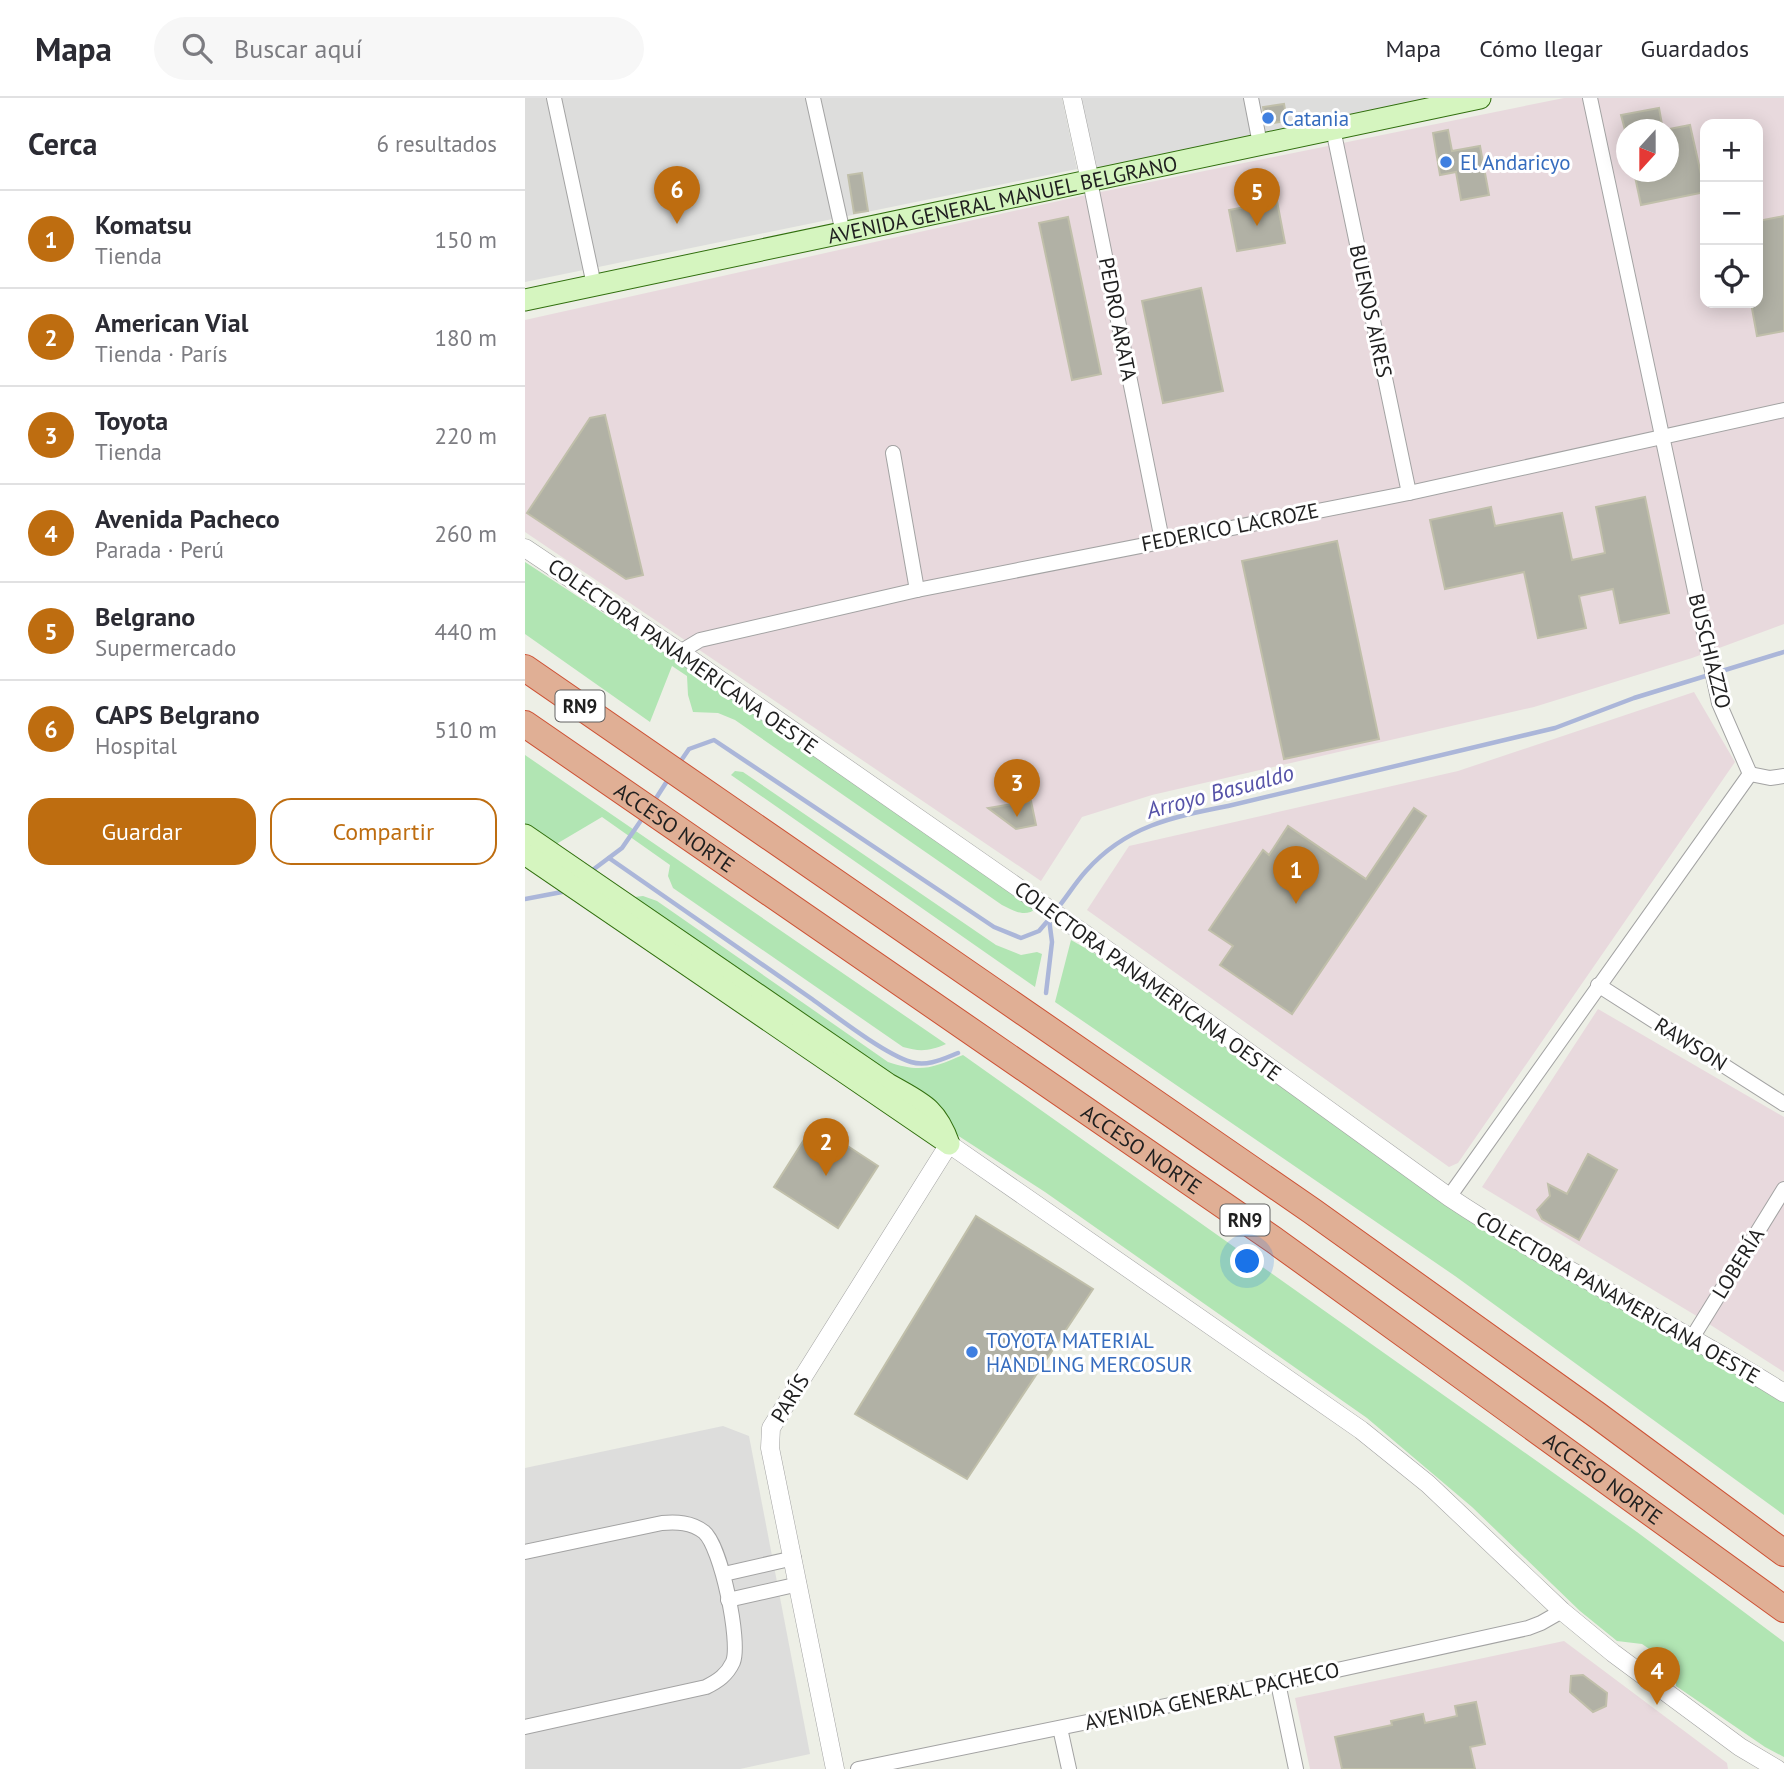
<!DOCTYPE html>
<html lang="es">
<meta charset="utf-8">
<style>
:root{--surface:#fff;--page:#f7f7f7;--text:#2b2b33;--muted:#7c7c81;--line:#e1e1e2;--accent:#be6d10}
body{margin:0;font-family:"PT Sans",sans-serif;background:var(--page);color:var(--text)}
.controls{position:absolute;right:21px;top:21px;display:grid;overflow:hidden;border-radius:14px;box-shadow:0 4px 18px #0003}
.controls button{width:63px;height:63px;display:grid;place-items:center;padding:0;border:0;border-bottom:2px solid var(--line);background:var(--surface);color:var(--text);font:35px sans-serif}
.compass{position:absolute;left:1091px;top:21px;width:63px;height:63px;border-radius:50%;background:var(--surface);box-shadow:0 4px 18px #0003;rotate:201deg}
.you{position:absolute;left:723px;top:1164px;width:24px;height:24px;margin:-18px;border:5px solid #fff;border-radius:50%;background:#1a73e8;box-shadow:0 0 0 10px #1a73e833}
.badge{display:grid;place-items:center;width:46px;height:46px;border-radius:50%;background:var(--accent);color:#fff;font-size:23px;font-weight:700}
.pin{position:absolute;translate:-50% -58px;filter:drop-shadow(0 2px 4px #0008)}
.pin::after{content:'';position:absolute;top:37px;width:24px;height:21px;background:inherit;clip-path:polygon(0 0,100% 0,50% 100%)}
.list{margin:0;padding:0;list-style:none}
h2{display:flex;justify-content:space-between;align-items:center;height:91px;margin:0;padding:0 28px;font-size:30px}
h2 small{font-size:23px;font-weight:400;color:var(--muted)}
.list li{display:grid;grid-template-columns:46px 1fr auto;gap:21px;align-items:center;box-sizing:border-box;height:98px;padding:0 28px;border-top:2px solid var(--line)}
.list b{display:block;font-size:26px;white-space:nowrap}
.list p{margin:0;font-size:23px;white-space:nowrap;color:var(--muted)}
.list em{font-size:23px;font-style:normal;color:var(--muted)}
.actions{display:flex;gap:14px;padding:21px 28px}
.actions a{flex:1;padding:16px 0;border:2px solid var(--accent);border-radius:21px;text-align:center;font-size:24px;color:var(--accent)}
.actions .main{background:var(--accent);color:#fff}
.icon{flex:none;width:38px;height:38px;fill:none;stroke:currentColor;stroke-width:2;stroke-linecap:round;stroke-linejoin:round}
.map{position:relative;flex:none;width:1259px;height:1671px;overflow:hidden}
header{display:flex;align-items:center;gap:42px;box-sizing:border-box;height:98px;padding:0 35px;background:var(--surface);border-bottom:2px solid var(--line)}
header strong{font-size:33px}
nav{display:flex;gap:38px;margin-inline-start:auto;font-size:24px}
.search{width:490px;height:63px;background:var(--page);display:flex;align-items:center;gap:18px;box-sizing:border-box;padding:0 24px;border-radius:38px;color:var(--muted);font-size:26px}
main{display:flex}
aside{flex:1;background:var(--surface)}
.map>svg:first-child{display:block}
.residential{fill:#dddddc}
.industrial{fill:#e8d9dd;fill-rule:evenodd}
.grass{fill:#b1e5b3}
.lines{fill:none;stroke-linecap:round;stroke-linejoin:round}
.stream{stroke:#abb6d9;stroke-width:4.5}
.building{fill:#b1b1a5;stroke:#c0bfaa;stroke-width:2}
.minor-casing{stroke:#a3a3a3;stroke-width:16}
.tertiary-casing{stroke:#a3a3a3;stroke-width:19}
.secondary-casing{stroke:#316f0e;stroke-width:23}
.motorway-casing{stroke:#cd5134;stroke-width:28}
.minor{stroke:#fff;stroke-width:14}
.tertiary{stroke:#fff;stroke-width:18}
.secondary{stroke:#d5f5bf;stroke-width:21}
.motorway{stroke:#e0af95;stroke-width:26}
.shop-dot{fill:#3f7fe0;stroke:#fff;stroke-width:2.5}
.labels{text-anchor:middle;dominant-baseline:central;stroke-width:6;stroke-linejoin:round;paint-order:stroke}
.shield{fill:#fff;stroke:#626262;stroke-width:2}
.shield-label{font-size:19px;font-weight:bold;fill:#1f1f1f}
.shop-label{font-size:21px;fill:#366cbe;stroke:#fff;text-anchor:start}
.street-label{font-size:21px;fill:#1f1f1f;stroke:#fff}
.water-label{font-size:23px;font-style:italic;fill:#5653a8;stroke:#fff}
</style>
<header>
<strong>Mapa</strong>
<div class="search"><svg class="icon" aria-label="search" viewBox="0 0 24 24"><circle cx="10" cy="10" r="6"/><path d="M15 15l6 6"/></svg>Buscar aquí</div>
<nav><a>Mapa</a><a>Cómo llegar</a><a>Guardados</a></nav>
</header>
<main>
<aside>
<h2>Cerca<small>6 resultados</small></h2>
<ul class="list">
<li><span class="badge">1</span><div><b>Komatsu</b><p>Tienda</p></div><em>150 m</em></li>
<li><span class="badge">2</span><div><b>American Vial</b><p>Tienda · París</p></div><em>180 m</em></li>
<li><span class="badge">3</span><div><b>Toyota</b><p>Tienda</p></div><em>220 m</em></li>
<li><span class="badge">4</span><div><b>Avenida Pacheco</b><p>Parada · Perú</p></div><em>260 m</em></li>
<li><span class="badge">5</span><div><b>Belgrano</b><p>Supermercado</p></div><em>440 m</em></li>
<li><span class="badge">6</span><div><b>CAPS Belgrano</b><p>Hospital</p></div><em>510 m</em></li>
</ul>
<div class="actions"><a class="main">Guardar</a><a>Compartir</a></div>
</aside>
<div class="map">
<svg width="1259" height="1671" viewBox="0 0 1259 1671">
<rect width="100%" height="100%" fill="#edefe6"/>
<!-- residential -->
<g class="residential">
<polygon points="0,0 537,0 552,71 0,184"/>
<polygon points="556,0 910,0 571,71"/>
<polygon points="198,1328 224,1338 285,1656 215,1671 0,1671 0,1370"/>
</g>
<!-- industrial -->
<g class="industrial">
<path d="M1039,0H1259V526L1167,560L1009,609L627,697L557,719L516,783L0,434V222L556,98ZM1180,26H1233V205H1180ZM1102,32H1144V74H1102Z"/>
<polygon points="1169,594 1210,664 933,1065 924,1069 562,812 604,748 933,673"/>
<polygon points="1073,911 1259,1019 1259,1274 1170,1217 957,1089"/>
<polygon points="1039,1543 1202,1665 1203,1671 785,1671 770,1600"/>
</g>
<!-- grass -->
<g class="grass">
<path d="M0,464L182,583L512,810C500,820 489,813 477,807L210,622L193,615L168,614L163,597L162,578L147,568L125,624L0,536Z"/>
<path d="M0,657L421,946C405,953 395,954 378,949L148,790L143,778L145,767L77,719L28,748L0,729Z"/>
<polygon points="210,673 218,674 471,847 496,857 512,854 517,856 510,889 206,677"/>
<path d="M118,798L132,803L363,964C396,975 407,970 438,957L1112,1434L1259,1544V1659L1240,1649L1151,1588V1569L1117,1546L1092,1543L1055,1513L947,1409L842,1320L520,1094L429,1035L101,800Z"/>
<polygon points="546,842 606,876 786,1005 1259,1302 1259,1417 930,1178 530,904"/>
</g>
<g class="lines">
<!-- stream -->
<g class="stream">
<polyline points="153,667 164,651 189,642 469,829 496,840 514,833 526,819"/>
<polyline points="128,705 144,680"/>
<path d="M84,760C152,807 219,854 287,901C312,919 358,955 386,964C402,969 418,961 433,955"/>
<polyline points="65,774 97,750 119,718"/>
<polyline points="0,801 37,794 41,791"/>
<path d="M531,812C542,799 550,785 561,773C601,728 647,719 703,708L1030,630L1109,600L1259,554"/>
<polyline points="521,895 527,844 524,821"/>
</g>
</g>
<!-- building -->
<g class="building">
<polygon points="759,6 762,23 741,26 738,9"/>
<polygon points="1134,10 1138,32 1100,32 1096,17"/>
<polygon points="1165,27 1180,94 1116,107 1109,74 1144,74 1144,31"/>
<polygon points="923,32 927,53 955,48 964,97 936,102 931,74 915,77 908,35"/>
<polygon points="337,75 343,113 329,115 323,77"/>
<polygon points="752,103 760,145 712,153 704,112"/>
<polygon points="1259,118 1259,233 1232,238 1226,205 1233,205 1233,123"/>
<polygon points="543,119 576,276 547,282 514,125"/>
<polygon points="676,190 698,293 638,305 617,203"/>
<polygon points="80,317 118,477 101,481 2,415 65,320"/>
<polygon points="1120,399 1144,515 1095,525 1088,491 1054,498 1061,530 1013,540 999,474 920,491 905,422 966,409 970,428 1037,415 1047,462 1080,455 1071,409"/>
<polygon points="812,443 854,641 759,661 717,463"/>
<polygon points="506,703 511,727 491,731 463,710"/>
<polygon points="889,710 901,718 767,916 695,867 708,848 684,832 738,752 744,757 763,728 841,781"/>
<polygon points="289,1026 353,1068 313,1130 249,1089"/>
<polygon points="1063,1056 1092,1072 1054,1142 1017,1121 1012,1112 1025,1098 1023,1086 1042,1096"/>
<polygon points="451,1118 568,1191 442,1381 330,1316"/>
<polygon points="1058,1577 1082,1595 1081,1608 1068,1614 1045,1594 1046,1578"/>
<polygon points="951,1604 960,1646 945,1649 950,1671 817,1671 810,1639 867,1627 866,1623 898,1616 900,1625 932,1618 930,1608"/>
</g>
<g class="lines">
<!-- minor casing -->
<g class="minor-casing">
<g id="minor">
<polyline points="29,0 69,187"/>
<polyline points="288,0 318,135"/>
<polyline points="726,0 735,46"/>
<polyline points="808,31 884,395"/>
<polyline points="565,83 637,442"/>
<polyline points="368,355 392,492"/>
<polyline points="155,554 175,542 392,492 884,395 1259,312"/>
<polyline points="1225,676 1245,680 1259,678"/>
<polyline points="1073,887 1259,1006"/>
<polyline points="924,1099 1225,676 1194,605 1065,0"/>
<polyline points="1167,1240 1259,1091"/>
<path d="M0,1454L137,1425C152,1424 166,1424 179,1434C196,1448 216,1544 208,1564C202,1577 193,1583 181,1589L0,1629"/>
<polyline points="199,1476 269,1460"/>
<polyline points="203,1502 274,1486"/>
<polyline points="753,1585 771,1671"/>
<polyline points="535,1630 544,1671"/>
<polyline points="333,1671 753,1585 1003,1530 1016,1525 1037,1513"/>
</g>
</g>
<!-- tertiary casing -->
<g class="tertiary-casing">
<g id="tertiary">
<polyline points="547,0 565,83"/>
<path d="M0,450L155,554L564,839L924,1099C1032,1171 1150,1226 1259,1295"/>
<polyline points="310,1671 245,1350 246,1330 424,1046 836,1332 903,1386 1037,1513 1088,1555 1215,1649 1252,1671"/>
</g>
</g>
<!-- secondary casing -->
<g class="secondary-casing">
<g id="secondary">
<path id="s1" d="M0,202L955,0"/>
<path d="M0,737L363,986C396,1005 411,1009 424,1046"/>
<polyline points="0,756 423,1045"/>
</g>
</g>
<!-- motorway casing -->
<g class="motorway-casing">
<g id="motorway">
<polyline points="0,570 787,1113 1072,1317 1259,1455"/>
<path id="s2" d="M0,626L749,1142L1259,1511"/>
</g>
</g>
<!-- minor -->
<use href="#minor" class="minor"/>
<!-- tertiary -->
<use href="#tertiary" class="tertiary"/>
<!-- secondary -->
<use href="#secondary" class="secondary"/>
<!-- motorway -->
<use href="#motorway" class="motorway"/>
</g>
<!-- markers -->
<g class="shop-dot">
<circle cx="743" cy="20" r="7"/>
<circle cx="921" cy="64" r="7"/>
<circle cx="447" cy="1254" r="7"/>
</g>
<g class="labels">
<!-- shield labels -->
<g class="shield">
<rect x="30.5" y="592.5" width="49" height="31" rx="5"/>
<rect x="695.5" y="1106.5" width="49" height="31" rx="5"/>
</g>
<g class="shield-label">
<text x="55" y="608">RN9</text>
<text x="720" y="1122">RN9</text>
</g>
<!-- shop labels -->
<g class="shop-label">
<text x="757" y="20">Catania</text>
<text x="935" y="64">El Andaricyo</text>
<text x="461" y="1242">TOYOTA MATERIAL<tspan x="461" dy="24">HANDLING MERCOSUR</tspan></text>
</g>
<!-- street labels -->
<g class="street-label">
<text stroke="none"><textPath href="#s1" startOffset="488">AVENIDA GENERAL MANUEL BELGRANO</textPath></text>
<text transform="translate(846 213) rotate(78)">BUENOS AIRES</text>
<text transform="translate(593 221) rotate(79)">PEDRO ARATA</text>
<text transform="translate(705 429) rotate(-11)">FEDERICO LACROZE</text>
<text transform="translate(1185 553) rotate(76)">BUSCHIAZZO</text>
<text transform="translate(158 558) rotate(35)">COLECTORA PANAMERICANA OESTE</text>
<text stroke="none"><textPath href="#s2" startOffset="182">ACCESO NORTE</textPath></text>
<text transform="translate(623 883) rotate(36)">COLECTORA PANAMERICANA OESTE</text>
<text transform="translate(1166 946) rotate(32)">RAWSON</text>
<text stroke="none"><textPath href="#s2" startOffset="749">ACCESO NORTE</textPath></text>
<text transform="translate(1213 1165) rotate(-58)">LOBERÍA</text>
<text transform="translate(1093 1199) rotate(30)">COLECTORA PANAMERICANA OESTE</text>
<text transform="translate(265 1300) rotate(-58)">PARÍS</text>
<text stroke="none"><textPath href="#s2" startOffset="1316">ACCESO NORTE</textPath></text>
<text transform="translate(687 1598) rotate(-12)">AVENIDA GENERAL PACHECO</text>
</g>
<!-- water labels -->
<g class="water-label">
<text transform="translate(695 693) rotate(-15)">Arroyo Basualdo</text>
</g>
</g>
</svg>
<div class="controls">
<button>+</button>
<button>−</button>
<button><svg class="icon" aria-label="locate" viewBox="0 0 24 24"><circle cx="12" cy="12" r="6"/><path d="M12 2v4M12 18v4M2 12h4M18 12h4"/></svg></button>
</div>
<svg class="compass" viewBox="-18 -18 36 36"><path d="M0-13l5 13h-10z" fill="#e53935"/><path d="M0 13l5-13h-10z" fill="#7c7c81"/></svg>
<div class="you"></div>
<div class="pin badge" style="left:771px;top:806px">1</div>
<div class="pin badge" style="left:301px;top:1078px">2</div>
<div class="pin badge" style="left:492px;top:719px">3</div>
<div class="pin badge" style="left:1132px;top:1607px">4</div>
<div class="pin badge" style="left:732px;top:128px">5</div>
<div class="pin badge" style="left:152px;top:126px">6</div>
</div>
</main>
